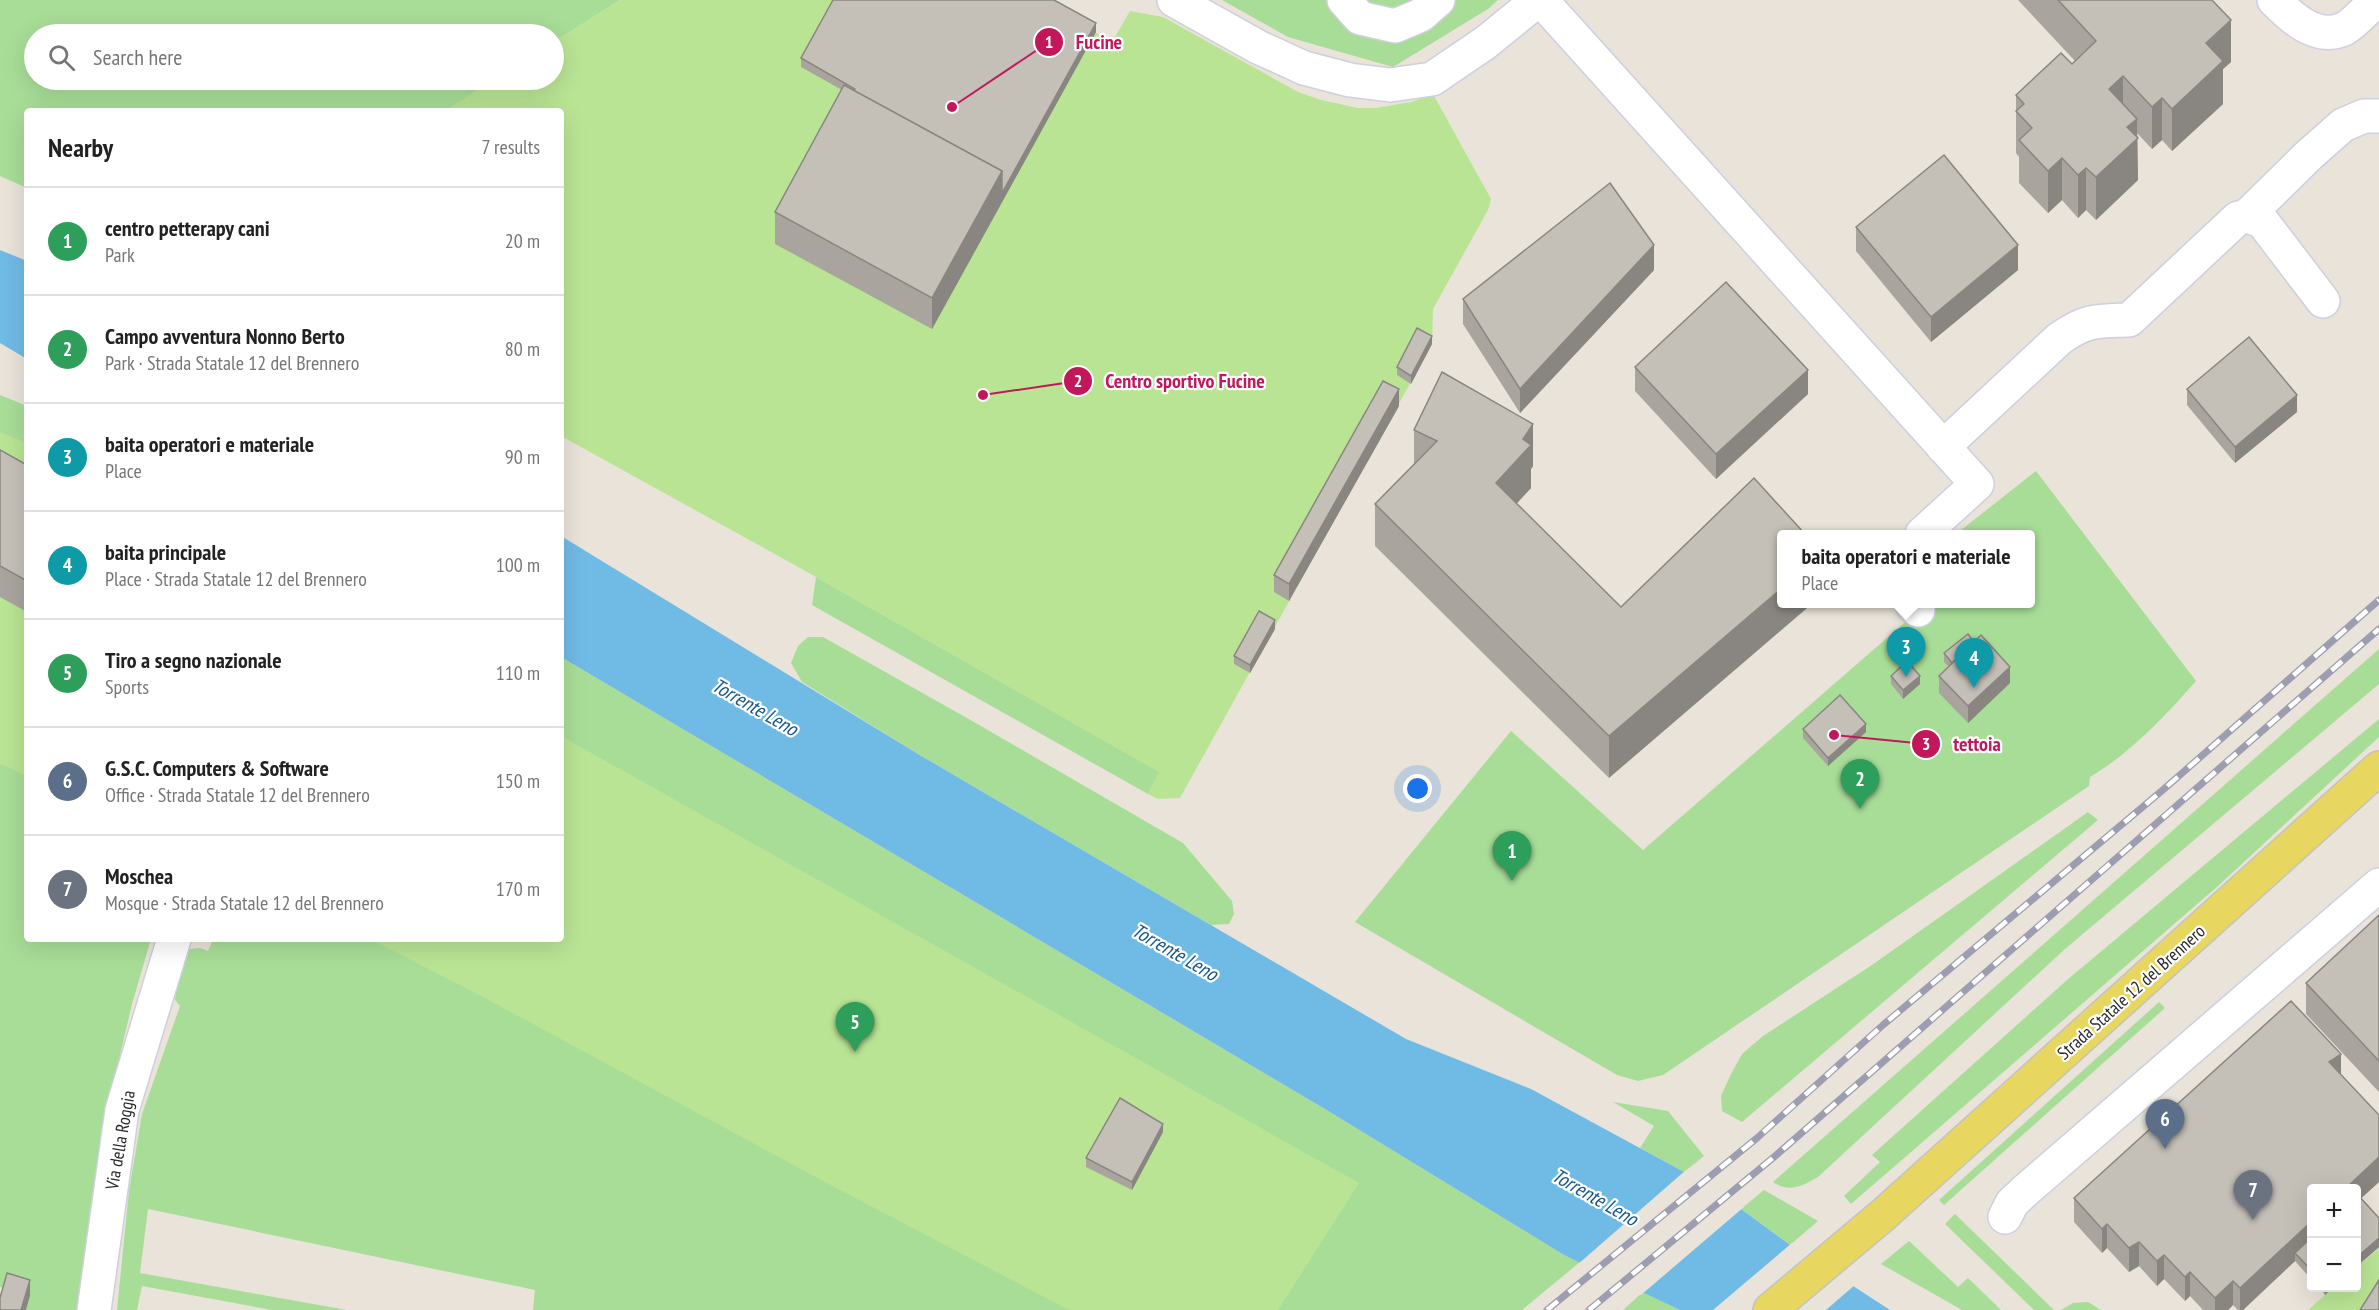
<!DOCTYPE html>
<meta charset="utf-8">
<style>
:root{--surface:#fff;--page:#f6f6f6;--text:#222;--muted:#767676;--line:#e0e0e0;--accent:#ea580c}
body{margin:0;font-family:"PT Sans Narrow",sans-serif;background:var(--page);color:var(--text)}
.controls{position:absolute;right:18px;bottom:18px;display:grid;overflow:hidden;border-radius:6px;box-shadow:0 6px 24px #0002}
.controls button{width:54px;height:54px;display:grid;place-items:center;padding:0;border:0;border-bottom:2px solid var(--line);background:var(--surface);color:var(--text);font:30px sans-serif}
.you{position:absolute;left:1418px;top:789px;width:21px;height:21px;margin:-15px;border:4px solid #fff;border-radius:50%;background:#1a73e8;box-shadow:0 0 0 9px #1a73e833}
.badge{display:grid;place-items:center;width:39px;height:39px;border-radius:50%;background:var(--accent);color:#fff;font-size:20px;font-weight:700}
.pin{position:absolute;translate:-50% -50px;filter:drop-shadow(0 2px 3px #0008)}
.pin::after{content:'';position:absolute;top:32px;width:21px;height:18px;background:inherit;clip-path:polygon(0 0,100% 0,50% 100%)}
.popup{position:absolute;left:1777px;top:530px;width:258px;height:78px;box-sizing:border-box;display:grid;place-content:center;border-radius:6px;background:var(--surface);filter:drop-shadow(0 2px 4px #0005);font-size:20px;white-space:nowrap;color:var(--muted)}
.popup b{font-size:22px;color:var(--text)}
.popup::after{content:'';position:absolute;left:50%;top:100%;margin-left:-12px;border:12px solid transparent;border-top-color:var(--surface)}
.list{margin:0;padding:0;list-style:none}
h2{display:flex;justify-content:space-between;align-items:center;height:78px;margin:0;padding:0 24px;font-size:26px}
h2 small{font-size:20px;font-weight:400;color:var(--muted)}
.list li{display:grid;grid-template-columns:39px 1fr auto;gap:18px;align-items:center;box-sizing:border-box;height:108px;padding:0 24px;border-top:2px solid var(--line)}
.list b{display:block;font-size:22px;white-space:nowrap}
.list p{margin:0;font-size:20px;white-space:nowrap;color:var(--muted)}
.list em{font-size:20px;font-style:normal;color:var(--muted)}
.icon{flex:none;width:33px;height:33px;fill:none;stroke:currentColor;stroke-width:2;stroke-linecap:round;stroke-linejoin:round}
.map{position:relative;flex:none;width:2379px;height:1310px;overflow:hidden}
.search{position:absolute;background:var(--surface);box-shadow:0 6px 24px #0002;left:24px;top:24px;width:540px;height:66px;display:flex;align-items:center;gap:15px;box-sizing:border-box;padding:0 21px;border-radius:33px;color:var(--muted);font-size:22px}
.panel{position:absolute;background:var(--surface);box-shadow:0 6px 24px #0002;left:24px;top:108px;width:540px;height:834px;border-radius:6px}
.map>svg:first-child{display:block}
.green{fill:#a8dd97}
.pitch{fill:#b9e494}
.water{fill:#70bae6}
.pier{fill:#e9e3d9}
.lines{fill:none;stroke-linecap:round;stroke-linejoin:round}
.minor-casing{stroke:#cecfdf;stroke-width:36}
.major-casing{stroke:#c3c3c3;stroke-width:36}
.minor{stroke:#fff;stroke-width:33}
.major{stroke:#e7d660;stroke-width:33}
.rail-casing{stroke:#9c9db0;stroke-width:7}
.rail{stroke:#fff;stroke-width:4.5;stroke-dasharray:14;stroke-linecap:butt}
.wall{fill:#a9a59e}
.shaded-wall{fill:#898681}
.building{fill:#c4c0b8;stroke:#898681;stroke-width:1.5}
.labels{text-anchor:middle;dominant-baseline:central;stroke-width:4.5;stroke-linejoin:round;paint-order:stroke}
.street-label{font-size:18px;fill:#272727;stroke:#fff}
.water-label{font-size:20px;font-style:italic;fill:#15568c;stroke:#fff}
.leader{fill:none;stroke:#c2185b;stroke-width:2}
.callout-dot{fill:#c2185b;stroke:#fff;stroke-width:2}
.mark-label{font-size:18px;text-anchor:middle;font-weight:bold;fill:#fff}
.callout-label{font-size:20px;text-anchor:middle;font-weight:bold;fill:#c2185b;stroke:#fff;stroke-width:4.5;stroke-linejoin:round;paint-order:stroke}
</style>
<div class="map">
<svg width="2379" height="1310" viewBox="0 0 2379 1310">
<rect width="100%" height="100%" fill="#e9e3d9"/>
<!-- green -->
<g class="green">
<polygon points="0,0 620,0 554,42 554,34 34,34 34,80 493,80 551,111 27,111 27,188 0,176"/>
<polygon points="1222,0 1498,0 1488,9 1393,67 1288,37"/>
<polygon points="0,395 27,406 27,496 0,481"/>
<path d="M2036,471L2196,681C2164,717 2132,752 2090,777L2089,786L1663,1075L1638,1081L1617,1075L1355,922L1511,731L1643,850L1926,604H2030V534H1956Z"/>
<polygon points="816,577 1160,772 1148,794 812,605"/>
<polygon points="808,637 823,637 967,718 1183,843 1232,901 1234,914 1229,924 1211,925 918,754 802,682 791,663 798,646"/>
<path d="M2379,649V684L2065,949L1818,1177C1803,1186 1789,1193 1773,1182Z"/>
<polygon points="561,657 1325,1109 1564,1255 1580,1262 1522,1310 533,1310 535,1290 148,1209 140,1273 347,1310 272,1310 142,1286 137,1310 117,1310 129,1191 142,1114 180,1006 175,1000 179,963 190,949 200,948 208,951 213,939 561,939"/>
<polygon points="0,676 27,691 27,939 151,939 132,1004 108,1106 80,1310 26,1310 30,1296 0,1287"/>
<polygon points="2379,719 2379,737 2218,886 1851,1204 1844,1196 1880,1162 1872,1155 2067,980"/>
<polygon points="2088,812 2098,820 1742,1122 1722,1111 1721,1096 1730,1076 1742,1054 1763,1036 1872,965"/>
<polygon points="2159,1002 2165,1008 1944,1205 1939,1200"/>
<polygon points="1613,1102 1668,1111 1704,1156 1684,1172 1640,1148 1654,1126"/>
<polygon points="1764,1190 1818,1221 1790,1245 1741,1209"/>
<polygon points="1955,1214 2054,1310 2034,1310 1945,1224"/>
<polygon points="1909,1241 1958,1287 1968,1278 2001,1310 1962,1310 1881,1264"/>
<polygon points="1643,1292 1680,1310 1623,1310"/>
<polygon points="2088,1302 2101,1310 2061,1310 2073,1303"/>
</g>
<!-- pitch -->
<g class="pitch">
<polygon points="620,0 1038,0 1112,42 1130,11 1163,17 1298,92 1321,100 1358,108 1376,108 1411,102 1433,94 1491,199 1488,210 1433,309 1432,344 1180,798 1158,799 1148,794 1159,772 800,568 561,436 561,111 444,111 493,80 554,80 554,42"/>
<polygon points="0,432 27,443 27,776 0,764"/>
<polygon points="561,736 1359,1183 1278,1310 1069,1310 825,1182 485,998 370,939 561,939"/>
<polygon points="2379,1248 2379,1310 2308,1310 2333,1288 2356,1288 2357,1267"/>
</g>
<!-- water -->
<g class="water">
<polygon points="0,250 27,261 27,359 0,343"/>
<polygon points="561,536 918,754 1406,1039 1531,1089 1684,1172 1741,1209 1790,1245 1890,1310 1680,1310 1564,1255 1325,1109 561,657"/>
</g>
<!-- pier -->
<g class="pier">
<polygon points="1686,1170 1744,1207 1641,1295 1577,1265"/>
<polygon points="1792,1243 1856,1284 1826,1310 1713,1310"/>
</g>
<g class="lines">
<!-- minor casing -->
<g class="minor-casing">
<g id="minor">
<polyline points="1174,0 1258,47 1304,68 1350,80 1390,85 1432,79 1485,43 1538,0"/>
<polyline points="1344,0 1360,18 1395,26 1421,15 1438,0"/>
<polyline points="1541,0 1977,484 1922,534"/>
<path d="M2274,0C2292,18 2316,41 2344,29C2355,23 2367,9 2376,0"/>
<polyline points="2247,216 2309,155 2343,125 2364,116 2379,116"/>
<path d="M1943,447L2059,339C2087,319 2097,321 2129,320L2238,218L2247,216L2262,221L2323,301"/>
<polyline points="1912,604 1918,610"/>
<polyline points="2005,1217 2012,1203 2026,1190 2379,885"/>
<polyline points="94,1310 122,1110 174,939"/>
</g>
</g>
<!-- major casing -->
<g class="major-casing">
<polyline id="major" points="1770,1310 1883,1215 2379,768"/>
</g>
<!-- minor -->
<use href="#minor" class="minor"/>
<!-- major -->
<use href="#major" class="major"/>
<!-- rail casing -->
<g class="rail-casing">
<g id="rail">
<polyline points="1547,1310 1757,1138 1883,1025 2164,789 2379,600"/>
<polyline points="1589,1310 1774,1157 2379,629"/>
</g>
</g>
<!-- rail -->
<use href="#rail" class="rail"/>
</g>
<!-- wall -->
<g class="wall">
<polygon points="2018,0 2212,0 2231,62 2223,69 2223,104 2172,151 2162,140 2152,149 2137,133 2138,180 2096,220 2086,210 2078,218 2062,200 2048,213 2019,183 2019,157 2016,153 2016,95 2072,64 2075,61"/>
<polygon points="1096,32 932,329 775,244 775,212 842,90 801,67 801,58"/>
<polygon points="1856,227 2018,270 1931,342 1856,251"/>
<polygon points="1654,270 1520,413 1463,324 1463,299"/>
<polygon points="1432,344 1411,384 1397,375 1397,367"/>
<polygon points="1635,367 1808,394 1716,479 1635,391"/>
<polygon points="2187,389 2297,412 2235,463 2187,405"/>
<polygon points="1399,406 1289,601 1274,592 1274,575"/>
<polygon points="1414,430 1533,466 1531,469 1531,488 1516,504 1621,607 1609,778 1375,546 1375,504 1414,464"/>
<polygon points="0,450 27,465 27,612 0,597"/>
<polygon points="1275,629 1250,673 1234,664 1234,656"/>
<polygon points="1944,653 2010,683 1968,723 1939,693 1939,676 1949,667 1944,662"/>
<polygon points="1891,676 1920,684 1903,699 1891,684"/>
<polygon points="1803,729 1866,732 1828,766 1803,738"/>
<polygon points="2379,915 2379,1092 2306,1014 2306,983"/>
<polygon points="2341,1075 2379,1182 2361,1198 2379,1218 2379,1247 2356,1267 2356,1188 2312,1188 2312,1280 2295,1261 2243,1310 2238,1310 2233,1305 2228,1310 2203,1310 2190,1296 2185,1301 2164,1279 2157,1286 2139,1266 2129,1272 2107,1248 2102,1253 2074,1222 2074,1198"/>
<polygon points="1163,1132 1132,1190 1086,1167 1086,1158"/>
<polygon points="2319,1287 2333,1287 2325,1295"/>
</g>
<!-- shaded-wall -->
<g class="shaded-wall">
<polygon points="2231,20 2231,62 2223,69 2223,104 2172,151 2172,109 2206,43"/>
<polygon points="1096,23 1096,32 932,329 932,298 1002,171"/>
<polygon points="2123,76 2123,118 2109,89"/>
<polygon points="2162,98 2162,140 2152,149 2152,107"/>
<polygon points="2137,119 2138,180 2096,220 2096,177 2127,127"/>
<polygon points="2062,158 2062,200 2048,213 2048,171"/>
<polygon points="2086,168 2086,210 2078,218 2078,175"/>
<polygon points="1654,245 1654,270 1520,413 1520,389"/>
<polygon points="2018,245 2018,270 1931,342 1931,317"/>
<polygon points="1432,336 1432,344 1411,384 1411,376"/>
<polygon points="1808,370 1808,394 1716,479 1716,454"/>
<polygon points="1399,389 1399,406 1289,601 1289,584"/>
<polygon points="2297,395 2297,412 2235,463 2235,447"/>
<polygon points="1533,424 1533,466 1531,469 1531,488 1496,526 1496,483"/>
<polygon points="1782,588 1782,603 1813,603 1609,778 1609,736"/>
<polygon points="1275,620 1275,629 1250,673 1250,665"/>
<polygon points="2010,667 2010,683 1968,723 1968,706"/>
<polygon points="1920,676 1920,684 1903,699 1903,690"/>
<polygon points="1866,724 1866,732 1828,766 1828,758"/>
<polygon points="2341,1054 2341,1078 2329,1062"/>
<polygon points="1163,1124 1163,1132 1132,1190 1132,1182"/>
<polygon points="2379,1157 2379,1182 2356,1203 2356,1188 2346,1188"/>
<polygon points="2312,1221 2312,1245 2295,1253 2295,1261 2243,1310 2240,1310 2240,1288"/>
<polygon points="2107,1224 2107,1248 2102,1253 2102,1229"/>
<polygon points="2379,1238 2379,1247 2356,1267 2356,1258"/>
<polygon points="2139,1242 2139,1266 2129,1272 2129,1248"/>
<polygon points="2164,1255 2164,1279 2157,1286 2157,1261"/>
<polygon points="2190,1272 2190,1296 2185,1301 2185,1277"/>
<polygon points="30,1280 30,1296 26,1310 21,1310"/>
<polygon points="2233,1281 2233,1305 2228,1310 2215,1310 2215,1298"/>
<polygon points="2325,1287 2333,1287 2325,1295"/>
</g>
<!-- building -->
<g class="building">
<polygon points="833,0 1054,0 1096,23 1002,193 1002,171 854,91 855,89 801,58"/>
<polygon points="2058,0 2212,0 2231,20 2206,43 2223,61 2172,109 2162,98 2152,107 2123,76 2109,89 2137,119 2127,127 2138,138 2096,177 2086,168 2078,175 2062,158 2048,171 2019,140 2032,128 2016,111 2024,104 2016,95 2061,53 2072,64 2096,41"/>
<polygon points="844,85 1002,171 932,298 775,212"/>
<polygon points="1944,155 2018,245 1931,317 1856,227"/>
<polygon points="1610,183 1654,245 1520,389 1463,299"/>
<polygon points="1726,282 1808,370 1716,454 1635,367"/>
<polygon points="1417,328 1432,336 1411,376 1397,367"/>
<polygon points="2249,337 2297,395 2235,447 2187,389"/>
<polygon points="1442,372 1533,424 1523,439 1531,445 1496,483 1621,607 1754,478 1805,534 1782,534 1782,588 1609,736 1375,504 1437,441 1414,430"/>
<polygon points="1383,381 1399,389 1289,584 1274,575"/>
<polygon points="0,450 27,465 27,581 0,566"/>
<polygon points="1259,611 1275,620 1250,665 1234,656"/>
<polygon points="1968,634 1974,642 1952,663 1944,653"/>
<polygon points="1981,635 2010,667 1968,706 1939,676"/>
<polygon points="1907,661 1920,676 1903,690 1891,676"/>
<polygon points="1840,695 1866,724 1828,758 1803,729"/>
<polygon points="2379,915 2379,1061 2306,983"/>
<polygon points="2291,1001 2341,1054 2329,1062 2379,1115 2379,1157 2346,1188 2312,1188 2312,1221 2240,1288 2233,1281 2215,1298 2190,1272 2185,1277 2164,1255 2157,1261 2139,1242 2129,1248 2107,1224 2102,1229 2074,1198"/>
<polygon points="1120,1098 1163,1124 1132,1182 1086,1158"/>
<polygon points="2356,1194 2357,1194 2379,1218 2379,1238 2356,1258"/>
<polygon points="2312,1237 2312,1271 2295,1253"/>
<polygon points="7,1273 30,1280 21,1310 0,1310 0,1298"/>
<polygon points="2379,1280 2379,1310 2360,1310"/>
</g>
<g class="labels">
<!-- street labels -->
<g class="street-label">
<text transform="translate(2131 992) rotate(-42)">Strada Statale 12 del Brennero</text>
<text transform="translate(120 1140) rotate(-80)">Via della Roggia</text>
</g>
<!-- water labels -->
<g class="water-label">
<text transform="translate(755 707) rotate(30)">Torrente Leno</text>
<text transform="translate(1175 952) rotate(30)">Torrente Leno</text>
<text transform="translate(1595 1197) rotate(30)">Torrente Leno</text>
</g>
</g>
<!-- callouts -->
<path class="leader" d="M952 107L1049 42M983 395L1078 381M1834 735L1926 744"/>
<g class="callout-dot">
<circle cx="952" cy="107" r="6"/>
<circle cx="983" cy="395" r="6"/>
<circle cx="1834" cy="735" r="6"/>
<circle cx="1049" cy="42" r="15"/>
<circle cx="1078" cy="381" r="15"/>
<circle cx="1926" cy="744" r="15"/>
</g>
<g class="mark-label">
<text x="1049" y="48">1</text>
<text x="1078" y="387">2</text>
<text x="1926" y="750">3</text>
</g>
<g class="callout-label">
<text x="1099" y="49">Fucine</text>
<text x="1185" y="388">Centro sportivo Fucine</text>
<text x="1977" y="751">tettoia</text>
</g>
</svg>
<div class="controls">
<button>+</button>
<button>−</button>
</div>
<div class="you"></div>
<div class="pin badge" style="left:1512px;top:881px;background:#2e9e5b">1</div>
<div class="pin badge" style="left:1860px;top:809px;background:#2e9e5b">2</div>
<div class="pin badge" style="left:1906px;top:677px;background:#0f9aa8">3</div>
<div class="popup"><b>baita operatori e materiale</b>Place</div>
<div class="pin badge" style="left:1974px;top:688px;background:#0f9aa8">4</div>
<div class="pin badge" style="left:855px;top:1052px;background:#2e9e5b">5</div>
<div class="pin badge" style="left:2165px;top:1149px;background:#5c6f8a">6</div>
<div class="pin badge" style="left:2253px;top:1220px;background:#6b7280">7</div>
<div class="search"><svg class="icon" aria-label="search" viewBox="0 0 24 24"><circle cx="10" cy="10" r="6"/><path d="M15 15l6 6"/></svg>Search here</div>
<section class="panel">
<h2>Nearby<small>7 results</small></h2>
<ul class="list">
<li><span class="badge" style="background:#2e9e5b">1</span><div><b>centro petterapy cani</b><p>Park</p></div><em>20 m</em></li>
<li><span class="badge" style="background:#2e9e5b">2</span><div><b>Campo avventura Nonno Berto</b><p>Park · Strada Statale 12 del Brennero</p></div><em>80 m</em></li>
<li><span class="badge" style="background:#0f9aa8">3</span><div><b>baita operatori e materiale</b><p>Place</p></div><em>90 m</em></li>
<li><span class="badge" style="background:#0f9aa8">4</span><div><b>baita principale</b><p>Place · Strada Statale 12 del Brennero</p></div><em>100 m</em></li>
<li><span class="badge" style="background:#2e9e5b">5</span><div><b>Tiro a segno nazionale</b><p>Sports</p></div><em>110 m</em></li>
<li><span class="badge" style="background:#5c6f8a">6</span><div><b>G.S.C. Computers &amp; Software</b><p>Office · Strada Statale 12 del Brennero</p></div><em>150 m</em></li>
<li><span class="badge" style="background:#6b7280">7</span><div><b>Moschea</b><p>Mosque · Strada Statale 12 del Brennero</p></div><em>170 m</em></li>
</ul>
</section>
</div>
